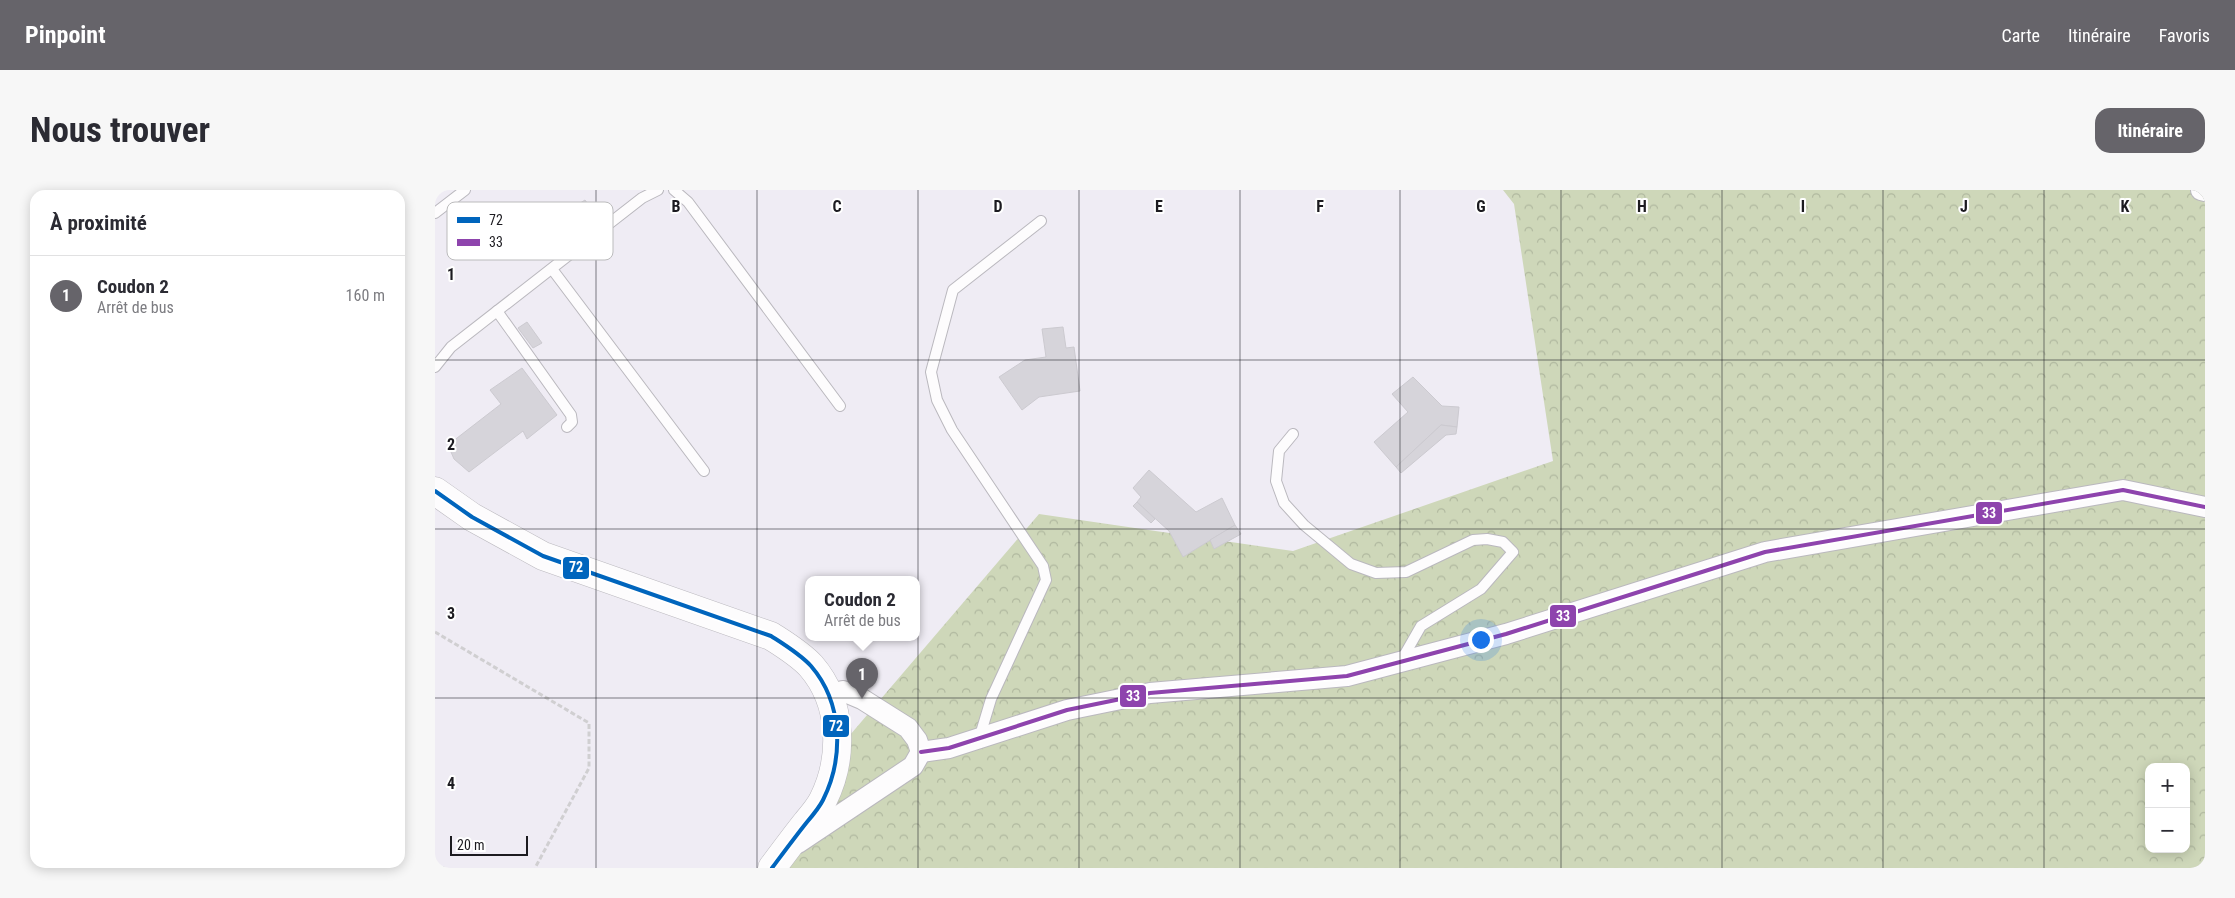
<!DOCTYPE html>
<html lang="fr">
<meta charset="utf-8">
<style>
:root{--surface:#fff;--page:#f7f7f7;--text:#2b2b33;--muted:#7c7c81;--line:#e1e1e2;--accent:#66646a}
body{margin:0;font-family:"Roboto Condensed",sans-serif;background:var(--page);color:var(--text)}
.controls{position:absolute;right:15px;bottom:15px;display:grid;overflow:hidden;border-radius:10px;box-shadow:0 2px 12px #0003}
.controls button{width:45px;height:45px;display:grid;place-items:center;padding:0;border:0;border-bottom:1px solid var(--line);background:var(--surface);color:var(--text);font:25px sans-serif}
.scale{position:absolute;left:15px;bottom:12px;width:78px;box-sizing:border-box;padding-left:5px;border:2px solid #1c1b20;border-top:0;font-size:14px;line-height:18px;white-space:nowrap;color:#1c1b20;-webkit-text-stroke:4px #fff;paint-order:stroke}
.you{position:absolute;left:1045px;top:449px;width:18px;height:18px;margin:-12px;border:4px solid #fff;border-radius:50%;background:#1a73e8;box-shadow:0 0 0 8px #1a73e833}
.badge{display:grid;place-items:center;width:32px;height:32px;border-radius:50%;background:var(--accent);color:#fff;font-size:16px;font-weight:700}
.pin{position:absolute;translate:-50% -41px;filter:drop-shadow(0 1px 2px #0008)}
.pin::after{content:'';position:absolute;top:26px;width:18px;height:15px;background:inherit;clip-path:polygon(0 0,100% 0,50% 100%)}
.popup{position:absolute;left:370px;top:386px;width:115px;height:65px;box-sizing:border-box;display:grid;place-content:center;border-radius:10px;background:var(--surface);filter:drop-shadow(0 1px 4px #0005);font-size:16px;white-space:nowrap;color:var(--muted)}
.popup b{font-size:19px;color:var(--text)}
.popup::after{content:'';position:absolute;left:50%;top:100%;margin-left:-10px;border:10px solid transparent;border-top-color:var(--surface)}
.list{margin:0;padding:0;list-style:none}
h2{display:flex;justify-content:space-between;align-items:center;height:65px;margin:0;padding:0 20px;font-size:21px}
h2 small{font-size:16px;font-weight:400;color:var(--muted)}
.list li{display:grid;grid-template-columns:32px 1fr auto;gap:15px;align-items:center;box-sizing:border-box;height:80px;padding:0 20px;border-top:1px solid var(--line)}
.list b{display:block;font-size:19px;white-space:nowrap}
.list p{margin:0;font-size:16px;white-space:nowrap;color:var(--muted)}
.list em{font-size:16px;font-style:normal;color:var(--muted)}
.map{position:relative;flex:none;width:1770px;height:678px;overflow:hidden;border-radius:15px}
header{display:flex;align-items:center;gap:30px;box-sizing:border-box;height:70px;padding:0 25px;background:var(--accent);color:#fff}
header strong{font-size:24px}
nav{display:flex;gap:28px;margin-inline-start:auto;font-size:18px}
.intro{display:flex;align-items:center;justify-content:space-between;box-sizing:border-box;height:120px;padding:0 30px}
h1{margin:0;font-size:35px}
.button{padding:12px 22px;border-radius:15px;background:var(--accent);color:#fff;font-size:18px;font-weight:700}
main{display:flex;gap:30px;padding:0 30px}
aside{flex:1;background:var(--surface);border-radius:15px;box-shadow:0 2px 12px #0003}
.map>svg:first-child{display:block}
.forest{fill:url(#forest-crowns);fill-rule:evenodd}
.building{fill:#d6d4da;stroke:#cccad0}
.lines{fill:none;stroke-linecap:round;stroke-linejoin:round}
.lane-casing{stroke:#bab8be;stroke-width:12}
.street-casing{stroke:#bab8be;stroke-width:22}
.secondary-casing{stroke:#bab8be;stroke-width:29}
.path{stroke:#d0cfd1;stroke-width:3;stroke-dasharray:5 2.5;stroke-linecap:butt}
.lane{stroke:#fdfcfd;stroke-width:10}
.street{stroke:#fdfcfd;stroke-width:20}
.secondary{stroke:#fdfcfd;stroke-width:28}
.bus-1-casing{stroke:#fff;stroke-width:8}
.bus-2-casing{stroke:#fff;stroke-width:8}
.bus-1{stroke:#0065bd;stroke-width:4}
.bus-2{stroke:#8e44ad;stroke-width:4}
.grid{fill:none;stroke:#1c1b20;stroke-width:1;stroke-opacity:0.55}
.key{fill:#fff;stroke:#bbbbbc;stroke-width:1}
.key-label{font-size:14px;fill:#1c1b20}
.grid-label{font-size:16px;text-anchor:middle;font-weight:bold;fill:#1c1b20;stroke:#fff;stroke-width:4;stroke-linejoin:round;paint-order:stroke}
.line-badge{stroke:#fff;stroke-width:2}
.badge-label{font-size:14px;text-anchor:middle;font-weight:bold;fill:#fff}
</style>
<header>
<strong>Pinpoint</strong>
<nav><a>Carte</a><a>Itinéraire</a><a>Favoris</a></nav>
</header>
<div class="intro"><h1>Nous trouver</h1><a class="button">Itinéraire</a></div>
<main>
<aside>
<h2>À proximité<small></small></h2>
<ul class="list">
<li><span class="badge">1</span><div><b>Coudon 2</b><p>Arrêt de bus</p></div><em>160 m</em></li>
</ul>
</aside>
<div class="map">
<svg width="1770" height="678" viewBox="0 0 1770 678">
<defs>
<pattern id="forest-crowns" width="20" height="18" patternUnits="userSpaceOnUse" patternTransform="scale(1.25)"><rect width="20" height="18" fill="#ced7b9"/><path d="M2 6a3 3 0 1 1 6 0M12 15a3 3 0 1 1 6 0" fill="none" stroke="#b0b89f"/></pattern>
</defs>
<rect width="100%" height="100%" fill="#efecf4"/>
<!-- forest -->
<path class="forest" d="M1068,0H1770V678H334L415,545L604,324L858,361L1118,271L1079,14ZM1714,577H1751V659H1714Z"/>
<!-- building -->
<g class="building">
<polygon points="150,10 163,28 155,33 142,15"/>
<polygon points="92,132 107,153 98,158 83,138"/>
<polygon points="628,137 631,158 639,157 645,201 604,207 587,220 564,187 590,170 611,167 607,139"/>
<polygon points="87,178 122,225 92,249 88,241 34,282 19,269 13,255 66,214 55,200"/>
<polygon points="978,187 1007,216 1024,217 1022,237 1006,235 961,277 939,252 973,222 957,204"/>
<polygon points="1006,235 1022,237 1021,244 1011,245 966,283 961,277"/>
<polygon points="714,280 761,322 787,308 800,335 748,367 734,341 702,312 706,307 698,298"/>
<polygon points="702,312 720,329 716,333 698,316"/>
<polygon points="800,335 806,344 779,359 775,350"/>
</g>
<g class="lines">
<!-- lane casing -->
<g class="lane-casing">
<g id="lane">
<polyline points="239,0 253,12 405,216"/>
<polyline points="0,23 30,0"/>
<polyline points="117,79 269,281"/>
<polyline points="62,121 136,225 137,232 132,237"/>
<polyline points="0,177 16,157 207,8 223,0"/>
<polyline points="858,244 844,261 841,291 849,313 869,335 916,374 941,383 971,382 1038,350 1052,349 1068,352 1078,362 1046,399 986,436 966,471"/>
<polyline points="544,549 556,509 611,390 608,376 517,240 502,210 496,182 518,100 606,31"/>
</g>
</g>
<!-- street casing -->
<g class="street-casing">
<g id="street">
<polyline points="1766,0 1770,1"/>
<polyline points="486,562 514,558 632,520 715,503 912,486 1071,444 1330,362 1688,300 1770,317"/>
<polyline points="363,653 478,576 486,562 482,550 473,538 427,509 408,501 393,504"/>
</g>
</g>
<!-- secondary casing -->
<g class="secondary-casing">
<path id="secondary" d="M0,301L37,327L108,366L336,446C350,455 365,464 376,476C408,513 409,568 388,610C384,618 378,625 372,632C360,647 349,662 337,678"/>
</g>
<!-- path -->
<g class="path">
<polyline points="0,442 154,533 154,578 100,678"/>
<polyline points="0,676 9,678"/>
</g>
<!-- lane -->
<use href="#lane" class="lane"/>
<!-- street -->
<use href="#street" class="street"/>
<!-- secondary -->
<use href="#secondary" class="secondary"/>
<!-- bus-1 casing -->
<g class="bus-1-casing">
<path id="bus-1" d="M0,301L37,327L108,366L336,446C350,455 365,464 376,476C408,513 409,568 388,610C384,618 378,625 372,632C360,647 349,662 337,678"/>
</g>
<!-- bus-2 casing -->
<g class="bus-2-casing">
<polyline id="bus-2" points="486,562 514,558 632,520 715,503 912,486 1071,444 1330,362 1688,300 1770,317"/>
</g>
<!-- bus-1 -->
<use href="#bus-1" class="bus-1"/>
<!-- bus-2 -->
<use href="#bus-2" class="bus-2"/>
</g>
<!-- grid -->
<path class="grid" d="M161,0V678M322,0V678M483,0V678M644,0V678M805,0V678M965,0V678M1126,0V678M1287,0V678M1448,0V678M1609,0V678M0,170H1770M0,339H1770M0,508H1770"/>
<!-- legend -->
<rect x="12" y="12" width="166" height="58" rx="8" class="key"/>
<rect x="22" y="27" width="23" height="6" fill="#0065bd"/>
<rect x="22" y="49" width="23" height="7" fill="#8e44ad"/>
<g class="key-label">
<text x="54" y="35">72</text>
<text x="54" y="57">33</text>
</g>
<g class="grid-label">
<text x="241" y="22">B</text>
<text x="402" y="22">C</text>
<text x="563" y="22">D</text>
<text x="724" y="22">E</text>
<text x="885" y="22">F</text>
<text x="1046" y="22">G</text>
<text x="1207" y="22">H</text>
<text x="1368" y="22">I</text>
<text x="1529" y="22">J</text>
<text x="1690" y="22">K</text>
<text x="16" y="90">1</text>
<text x="16" y="260">2</text>
<text x="16" y="429">3</text>
<text x="16" y="599">4</text>
</g>
<g class="line-badge">
<rect x="1540" y="311" width="28" height="24" rx="5" fill="#8e44ad"/>
<rect x="127" y="366" width="28" height="24" rx="5" fill="#0065bd"/>
<rect x="1114" y="414" width="28" height="24" rx="5" fill="#8e44ad"/>
<rect x="684" y="494" width="28" height="24" rx="5" fill="#8e44ad"/>
<rect x="387" y="524" width="28" height="24" rx="5" fill="#0065bd"/>
</g>
<g class="badge-label">
<text x="1554" y="328">33</text>
<text x="141" y="382">72</text>
<text x="1128" y="431">33</text>
<text x="698" y="511">33</text>
<text x="401" y="541">72</text>
</g>
</svg>
<div class="controls">
<button>+</button>
<button>−</button>
</div>
<div class="scale">20 m</div>
<div class="you"></div>
<div class="pin badge" style="left:427px;top:509px">1</div>
<div class="popup"><b>Coudon 2</b>Arrêt de bus</div>
</div>
</main>
